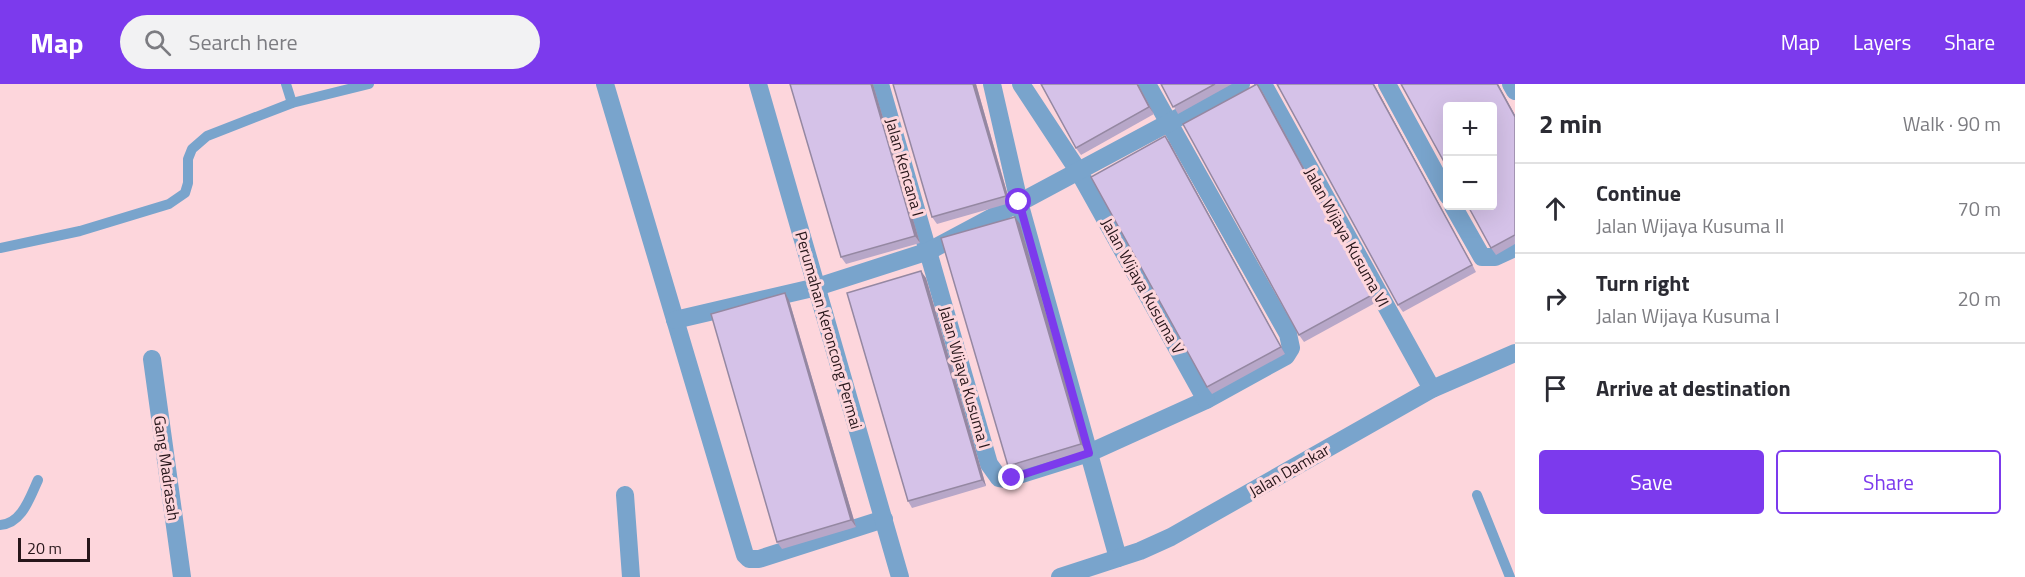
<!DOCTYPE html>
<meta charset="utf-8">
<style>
:root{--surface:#fff;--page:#f2f2f3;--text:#2b2b33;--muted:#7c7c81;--line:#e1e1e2;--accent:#7c3aed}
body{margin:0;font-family:"Titillium Web",sans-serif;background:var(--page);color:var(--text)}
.controls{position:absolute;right:18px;top:18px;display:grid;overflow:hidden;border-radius:6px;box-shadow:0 6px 24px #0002}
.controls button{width:54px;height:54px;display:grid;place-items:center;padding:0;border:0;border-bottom:2px solid var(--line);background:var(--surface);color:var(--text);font:30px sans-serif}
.scale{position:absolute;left:18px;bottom:15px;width:72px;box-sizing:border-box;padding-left:6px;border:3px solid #27161a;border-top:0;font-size:16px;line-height:21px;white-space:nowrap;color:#27161a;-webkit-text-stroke:4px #fdd6dc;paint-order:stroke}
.stop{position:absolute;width:18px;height:18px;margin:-14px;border:4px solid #7c3aed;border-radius:50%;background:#fff}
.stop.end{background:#7c3aed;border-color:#fff;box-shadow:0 2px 6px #0008}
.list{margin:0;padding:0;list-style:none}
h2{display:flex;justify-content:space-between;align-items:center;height:78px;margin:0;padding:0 24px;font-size:26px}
h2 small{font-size:20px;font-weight:400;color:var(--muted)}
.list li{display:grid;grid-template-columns:39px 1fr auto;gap:18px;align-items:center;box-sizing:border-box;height:90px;padding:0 24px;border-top:2px solid var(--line)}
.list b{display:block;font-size:22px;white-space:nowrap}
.list p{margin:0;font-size:20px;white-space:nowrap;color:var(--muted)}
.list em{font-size:20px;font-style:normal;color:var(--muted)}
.actions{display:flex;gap:12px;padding:18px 24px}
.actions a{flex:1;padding:14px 0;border:2px solid var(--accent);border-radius:6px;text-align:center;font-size:21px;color:var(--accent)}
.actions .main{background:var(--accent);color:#fff}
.icon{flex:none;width:33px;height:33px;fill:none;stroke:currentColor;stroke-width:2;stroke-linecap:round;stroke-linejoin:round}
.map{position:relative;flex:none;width:1515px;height:493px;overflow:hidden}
header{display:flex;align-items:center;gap:36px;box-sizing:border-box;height:84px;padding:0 30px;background:var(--accent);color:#fff}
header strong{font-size:28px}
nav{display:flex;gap:33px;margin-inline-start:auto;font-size:21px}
.search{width:420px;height:54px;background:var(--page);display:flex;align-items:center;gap:15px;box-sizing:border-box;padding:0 21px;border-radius:33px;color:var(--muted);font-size:22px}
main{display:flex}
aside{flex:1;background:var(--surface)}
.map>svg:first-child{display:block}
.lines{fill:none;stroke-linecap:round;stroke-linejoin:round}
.service{stroke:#79a4cc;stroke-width:10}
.minor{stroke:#79a4cc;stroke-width:18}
.wall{fill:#b7a7c8}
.shaded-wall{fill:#9588a2}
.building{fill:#d5c2e8;stroke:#9588a2;stroke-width:1.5}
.route{stroke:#7c3aed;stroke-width:8}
.labels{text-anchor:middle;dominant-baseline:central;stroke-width:6;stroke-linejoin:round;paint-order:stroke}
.street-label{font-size:16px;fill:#27161a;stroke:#fdd6dc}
</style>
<header>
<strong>Map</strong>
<div class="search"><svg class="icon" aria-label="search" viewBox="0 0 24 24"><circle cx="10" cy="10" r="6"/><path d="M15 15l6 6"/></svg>Search here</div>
<nav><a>Map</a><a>Layers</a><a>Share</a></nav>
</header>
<main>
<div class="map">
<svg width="1515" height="493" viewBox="0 0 1515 493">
<rect width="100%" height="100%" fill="#fdd6dc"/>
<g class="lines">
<!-- service -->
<g class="service">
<polyline points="286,0 292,19"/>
<polyline points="0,164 80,147 169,120 185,109 188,99 188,75 192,65 207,52 292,19 369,0"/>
<polyline points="1477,411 1510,493"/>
<path d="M0,441C22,440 30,413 38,396"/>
</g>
<!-- minor -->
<g class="minor">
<polyline points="605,0 745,471 749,475 759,475 884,435"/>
<polyline points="758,0 900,493"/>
<polyline points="880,0 989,380 999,394 1006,395 1089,369 1206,316 1286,272 1291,264 1288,250 1147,0"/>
<polyline points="992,0 1019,118 1118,474"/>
<polyline points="1021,0 1079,88 1206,316"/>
<polyline points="1263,0 1432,305"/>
<polyline points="1387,0 1448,112"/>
<polyline points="1511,0 1515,7"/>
<polyline points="1453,122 1482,173 1495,173 1515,164"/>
<polyline points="675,236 817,203 929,167 1241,0"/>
<polyline points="152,275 182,493"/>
<polyline points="625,411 631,493"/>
<polyline points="1060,493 1140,467 1171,453 1432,305 1515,269"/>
</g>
</g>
<!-- wall -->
<g class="wall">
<polygon points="873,0 920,159 846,180 841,173"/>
<polygon points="893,0 976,0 1010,119 937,140 932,133"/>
<polygon points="1041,0 1138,0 1154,30 1081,71 1076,64"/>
<polygon points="1161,0 1232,0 1178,30"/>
<polygon points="1257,0 1262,7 1377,218 1304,258 1299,251"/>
<polygon points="1277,0 1374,0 1476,188 1403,228 1398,221"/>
<polygon points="1401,0 1498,0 1515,31 1515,160 1496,171 1491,164"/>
<polygon points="1165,52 1170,59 1285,270 1212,310 1207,303"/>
<polygon points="1020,140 1086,367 1012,389 1008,382"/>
<polygon points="926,194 986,402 912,424 908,417"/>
<polygon points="789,216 856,443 782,465 777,458"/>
</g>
<!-- shaded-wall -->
<g class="shaded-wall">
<polygon points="871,0 873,0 920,159 915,152"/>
<polygon points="973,0 976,0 1010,119 1006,112"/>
<polygon points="1137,0 1138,0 1154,30 1149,23"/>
<polygon points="1257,0 1262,7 1377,218 1372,211"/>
<polygon points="1373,0 1374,0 1476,188 1472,181"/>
<polygon points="1497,0 1498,0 1515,31 1515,33"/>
<polygon points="1165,52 1170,59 1285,270 1281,263"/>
<polygon points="1015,133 1020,140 1086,367 1081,360"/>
<polygon points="921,187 926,194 986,402 982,396"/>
<polygon points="785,209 789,216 856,443 851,436"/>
</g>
<!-- building -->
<g class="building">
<polygon points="790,0 871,0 915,152 841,173"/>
<polygon points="893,0 973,0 1006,112 932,133"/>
<polygon points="1041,0 1137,0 1149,23 1076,64"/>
<polygon points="1161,0 1215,0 1173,23"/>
<polygon points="1257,0 1372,211 1299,251 1183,40"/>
<polygon points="1277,0 1373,0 1472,181 1398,221"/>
<polygon points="1401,0 1497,0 1515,33 1515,151 1491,164 1468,122 1492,122 1492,22 1448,22 1448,85"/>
<polygon points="1165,52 1281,263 1207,303 1091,93"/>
<polygon points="1015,133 1081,360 1008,382 941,154"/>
<polygon points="921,187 982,396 908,417 847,209"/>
<polygon points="785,209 851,436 777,458 711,230"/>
</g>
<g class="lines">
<!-- route -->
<polyline class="route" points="1012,394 1089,369 1019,118"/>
</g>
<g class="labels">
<!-- street labels -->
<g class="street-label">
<text transform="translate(905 83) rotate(74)">Jalan Kencana I</text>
<text transform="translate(1347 153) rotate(61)">Jalan Wijaya Kusuma VI</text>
<text transform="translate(1143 202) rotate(61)">Jalan Wijaya Kusuma V</text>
<text transform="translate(829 246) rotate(74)">Perumahan Keroncong Permai</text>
<text transform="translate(965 293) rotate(74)">Jalan Wijaya Kusuma I</text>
<text transform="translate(167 384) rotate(82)">Gang Madrasah</text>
<text transform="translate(1289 386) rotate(-30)">Jalan Damkar</text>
</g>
</g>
</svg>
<div class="controls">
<button>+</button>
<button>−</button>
</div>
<div class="scale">20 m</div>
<div class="stop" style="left:1019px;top:118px"></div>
<div class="stop end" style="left:1012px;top:394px"></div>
</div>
<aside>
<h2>2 min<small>Walk · 90 m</small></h2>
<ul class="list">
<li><svg class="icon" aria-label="ahead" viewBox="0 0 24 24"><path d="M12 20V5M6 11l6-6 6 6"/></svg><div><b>Continue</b><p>Jalan Wijaya Kusuma II</p></div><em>70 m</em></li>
<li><svg class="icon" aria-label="right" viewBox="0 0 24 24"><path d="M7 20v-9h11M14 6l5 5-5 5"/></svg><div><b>Turn right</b><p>Jalan Wijaya Kusuma I</p></div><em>20 m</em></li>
<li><svg class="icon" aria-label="arrive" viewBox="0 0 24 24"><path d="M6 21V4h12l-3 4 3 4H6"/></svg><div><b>Arrive at destination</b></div></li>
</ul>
<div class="actions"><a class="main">Save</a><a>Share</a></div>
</aside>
</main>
